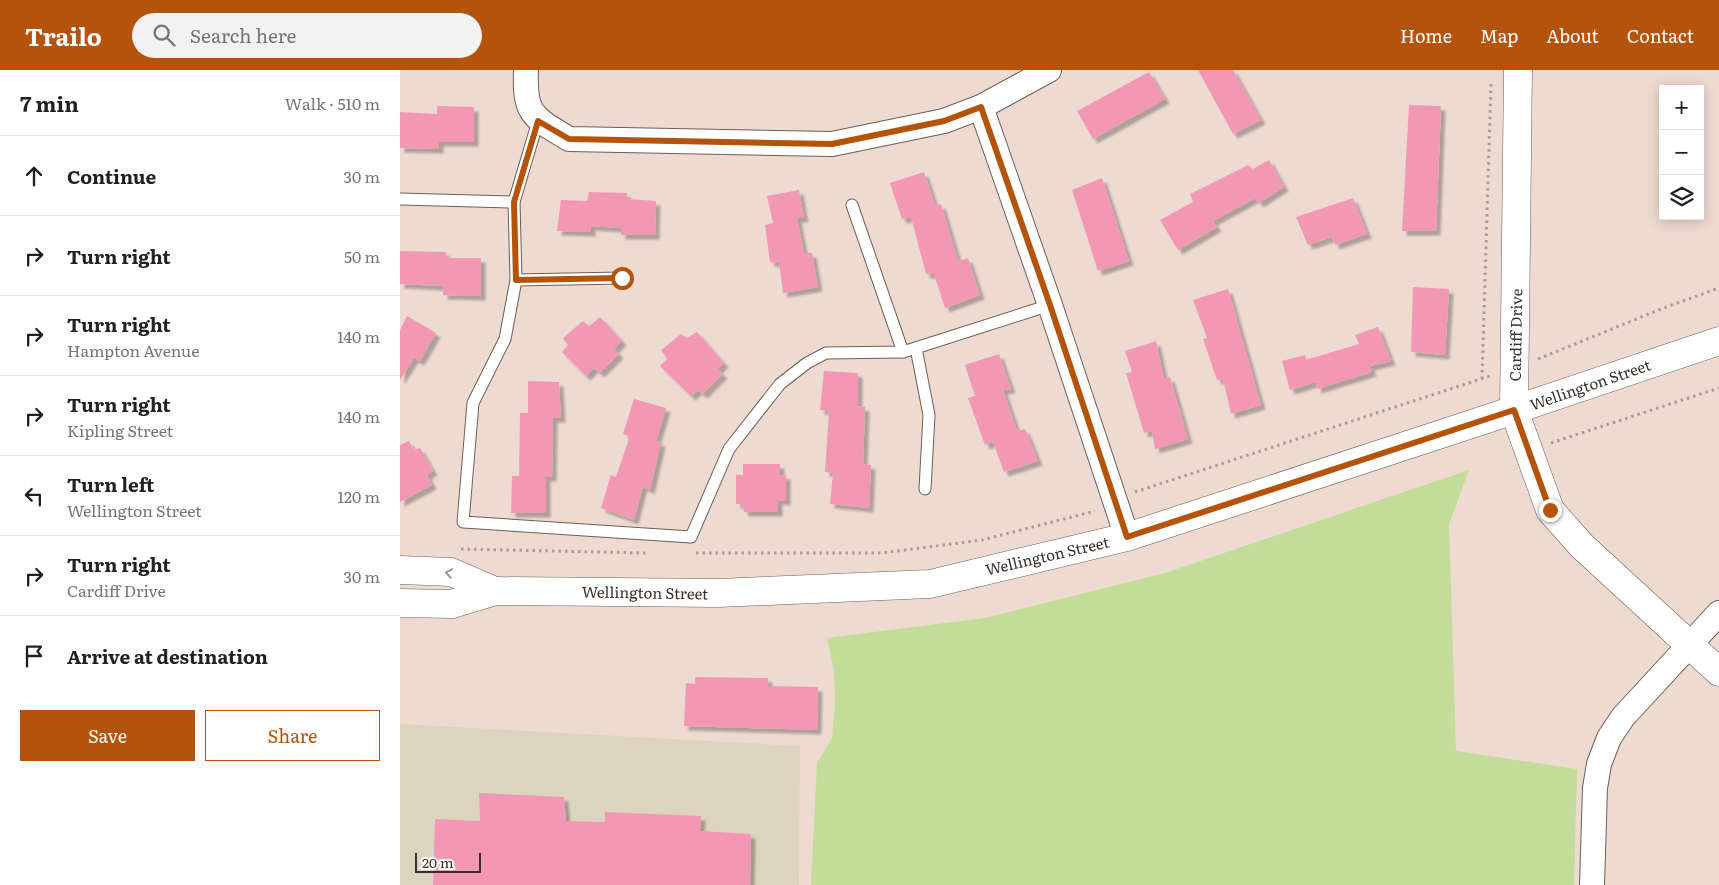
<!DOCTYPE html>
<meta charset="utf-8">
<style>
:root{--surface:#fff;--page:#f2f2f2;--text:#202124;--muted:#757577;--line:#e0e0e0;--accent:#b45309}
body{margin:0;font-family:Literata,serif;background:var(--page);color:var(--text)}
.controls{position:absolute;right:15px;top:15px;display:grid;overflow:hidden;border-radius:0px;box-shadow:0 2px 12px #0003}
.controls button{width:45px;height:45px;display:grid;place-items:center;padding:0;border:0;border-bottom:1px solid var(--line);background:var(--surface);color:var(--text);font:25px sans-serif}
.scale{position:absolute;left:15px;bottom:12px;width:66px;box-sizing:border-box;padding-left:5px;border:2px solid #37302c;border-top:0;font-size:14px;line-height:18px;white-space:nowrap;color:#37302c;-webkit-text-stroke:4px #fff;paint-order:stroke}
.stop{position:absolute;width:15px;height:15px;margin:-11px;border:4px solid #b45309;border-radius:50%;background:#fff}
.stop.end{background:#b45309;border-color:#fff;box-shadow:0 1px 5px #0008}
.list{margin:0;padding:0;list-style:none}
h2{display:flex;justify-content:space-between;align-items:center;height:65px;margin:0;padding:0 20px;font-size:21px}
h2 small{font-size:16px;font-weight:400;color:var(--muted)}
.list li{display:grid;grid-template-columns:32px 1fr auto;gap:15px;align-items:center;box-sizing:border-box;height:80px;padding:0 20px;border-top:1px solid var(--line)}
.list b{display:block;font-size:19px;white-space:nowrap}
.list p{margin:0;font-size:16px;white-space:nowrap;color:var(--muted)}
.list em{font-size:16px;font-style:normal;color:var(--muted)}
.actions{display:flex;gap:10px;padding:15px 20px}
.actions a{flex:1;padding:11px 0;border:1px solid var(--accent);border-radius:0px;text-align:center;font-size:18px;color:var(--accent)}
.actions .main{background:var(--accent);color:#fff}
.icon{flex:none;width:28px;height:28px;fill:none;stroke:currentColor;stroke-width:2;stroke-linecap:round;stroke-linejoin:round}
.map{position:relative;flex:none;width:1319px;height:815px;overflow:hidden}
header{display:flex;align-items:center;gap:30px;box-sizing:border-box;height:70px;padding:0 25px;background:var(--accent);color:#fff}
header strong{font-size:24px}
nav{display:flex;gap:28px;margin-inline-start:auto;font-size:18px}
.search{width:350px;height:45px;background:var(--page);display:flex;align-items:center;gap:12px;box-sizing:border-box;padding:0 18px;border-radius:28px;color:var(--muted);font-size:19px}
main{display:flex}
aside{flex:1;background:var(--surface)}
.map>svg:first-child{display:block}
.education{fill:#ddd4bf}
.green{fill:#c4dc99}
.building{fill:#f298b4;filter:url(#shadow)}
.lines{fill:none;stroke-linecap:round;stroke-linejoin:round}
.service-casing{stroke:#6e5e56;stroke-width:13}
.minor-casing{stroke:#6e5e56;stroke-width:26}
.tertiary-casing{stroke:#6e5e56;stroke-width:29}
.secondary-casing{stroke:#6e5e56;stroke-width:29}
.path{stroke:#aa9c94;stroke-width:3;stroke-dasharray:2.5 4;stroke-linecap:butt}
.service{stroke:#fff;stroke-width:11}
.minor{stroke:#fff;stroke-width:24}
.tertiary{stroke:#fff;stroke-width:28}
.secondary{stroke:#fff;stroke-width:28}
.oneway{stroke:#9b9896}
.route{stroke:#b45309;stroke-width:6}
.labels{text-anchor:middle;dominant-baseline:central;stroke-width:4;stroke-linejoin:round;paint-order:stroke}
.street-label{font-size:15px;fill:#37302c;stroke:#fff}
</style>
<header>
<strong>Trailo</strong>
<div class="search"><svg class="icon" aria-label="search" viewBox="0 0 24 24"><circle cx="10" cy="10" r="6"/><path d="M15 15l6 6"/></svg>Search here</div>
<nav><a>Home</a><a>Map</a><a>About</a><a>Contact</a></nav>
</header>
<main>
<aside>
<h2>7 min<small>Walk · 510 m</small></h2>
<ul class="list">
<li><svg class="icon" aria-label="ahead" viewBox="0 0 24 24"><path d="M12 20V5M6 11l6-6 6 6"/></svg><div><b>Continue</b></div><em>30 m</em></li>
<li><svg class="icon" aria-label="right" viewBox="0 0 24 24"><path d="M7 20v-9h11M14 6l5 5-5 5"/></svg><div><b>Turn right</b></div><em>50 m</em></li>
<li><svg class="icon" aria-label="right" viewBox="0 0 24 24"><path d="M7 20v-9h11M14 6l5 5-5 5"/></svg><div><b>Turn right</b><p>Hampton Avenue</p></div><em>140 m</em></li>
<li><svg class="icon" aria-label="right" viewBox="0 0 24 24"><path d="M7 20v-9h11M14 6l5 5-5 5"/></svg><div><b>Turn right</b><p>Kipling Street</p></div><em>140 m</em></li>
<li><svg class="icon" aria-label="left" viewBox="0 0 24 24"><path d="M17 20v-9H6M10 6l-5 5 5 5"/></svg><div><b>Turn left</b><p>Wellington Street</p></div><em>120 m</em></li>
<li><svg class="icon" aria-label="right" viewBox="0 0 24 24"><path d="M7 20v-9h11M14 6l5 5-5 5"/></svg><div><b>Turn right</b><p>Cardiff Drive</p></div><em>30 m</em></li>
<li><svg class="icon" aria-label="arrive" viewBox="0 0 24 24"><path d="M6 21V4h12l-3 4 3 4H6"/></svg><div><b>Arrive at destination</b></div></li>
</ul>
<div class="actions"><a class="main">Save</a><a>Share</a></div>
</aside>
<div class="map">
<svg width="1319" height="815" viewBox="0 0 1319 815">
<defs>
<filter id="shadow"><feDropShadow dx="4.5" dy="4.5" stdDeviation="1" flood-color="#0004"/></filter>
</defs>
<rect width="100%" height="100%" fill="#eddad1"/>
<!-- education -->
<polygon class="education" points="0,654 400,676 399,815 0,815"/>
<!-- green -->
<polygon class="green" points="1069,400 1049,454 1056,681 1177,699 1174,815 411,815 417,693 432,668 435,634 434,600 427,568 585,548 765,503"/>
<!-- building -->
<g class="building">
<polygon points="798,0 833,0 861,50 833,64"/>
<polygon points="749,2 765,29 693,69 677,41"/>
<polygon points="1009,35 1041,36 1036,161 1002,161"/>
<polygon points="37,36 74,37 74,72 39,72 39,79 0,78 0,42 37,44"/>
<polygon points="869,90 884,117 859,133 855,128 813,151 817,157 778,180 760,150 793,132 790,124 848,95 853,99"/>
<polygon points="524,102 535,136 541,134 558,191 568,188 580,225 545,238 534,204 526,204 511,147 502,149 490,113"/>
<polygon points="702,108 729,191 698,201 672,120"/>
<polygon points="399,120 404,148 397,148 404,183 412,183 418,217 383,223 379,193 370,192 365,155 373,153 367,126"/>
<polygon points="189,122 227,123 227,129 256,131 255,165 221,165 221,158 191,156 191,162 157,161 161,130 187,131"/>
<polygon points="953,128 967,164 935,175 932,167 908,175 896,147"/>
<polygon points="0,181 46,182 46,188 81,188 81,226 43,225 43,216 0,214"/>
<polygon points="1013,217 1049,219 1045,285 1011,282"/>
<polygon points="828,219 861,335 831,344 823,309 817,310 803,269 807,268 793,230"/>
<polygon points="7,246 36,263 20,291 14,288 0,310 0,260"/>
<polygon points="200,247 222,271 214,279 219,284 200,303 194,298 186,306 162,282 168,275 163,268 183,251 189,256"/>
<polygon points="978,257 991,291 970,296 972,302 917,319 916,312 890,320 882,291 905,285 906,290 959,274 955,265"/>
<polygon points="297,262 324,293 318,299 323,304 303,324 298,320 291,326 260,296 267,289 261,280 281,264 287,268"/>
<polygon points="756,271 764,309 770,307 788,369 755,379 752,361 744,363 726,303 732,302 725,281"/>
<polygon points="599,284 611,319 603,320 617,361 625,359 638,391 604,402 593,372 585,375 568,328 575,326 565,295"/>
<polygon points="424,301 458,303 458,336 465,337 463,394 471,395 469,438 430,434 433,403 425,402 429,341 420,340"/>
<polygon points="128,311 159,312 161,348 153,348 152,407 146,407 146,443 111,443 112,406 119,406 120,343 128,343"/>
<polygon points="234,329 266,338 256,371 261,372 250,420 243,416 234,450 201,438 211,405 216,407 230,366 223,364"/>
<polygon points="9,371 14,380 20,378 33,401 27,405 32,415 0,432 0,375"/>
<polygon points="343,394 380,394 380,405 386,405 386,431 378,430 378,442 344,442 342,434 336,434 336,405 343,405"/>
<polygon points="295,607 368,608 368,616 418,617 417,660 284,656 286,613 295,614"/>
<polygon points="79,723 164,727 166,751 205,752 205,742 301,746 300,761 351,764 350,815 33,815 35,749 80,751"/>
</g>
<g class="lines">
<!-- service casing -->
<g class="service-casing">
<g id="service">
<polyline points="138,51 114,132 116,210 105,269 73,333 63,452 291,467 329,379 380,314 407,293 426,283 503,282 650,235"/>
<polyline points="0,129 114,132"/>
<polyline points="452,135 503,282"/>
<polyline points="116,210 222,208"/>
<polyline points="516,278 529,345 525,419"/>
</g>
</g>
<!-- minor casing -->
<g class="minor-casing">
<g id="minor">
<path d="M126,0C124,45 133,47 169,69L432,74L544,51L581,37L649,0"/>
<polyline points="581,37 650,235 727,467"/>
<polyline points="1192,815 1195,718 1199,694 1209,668 1223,647 1319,543"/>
</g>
</g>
<!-- tertiary casing -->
<g class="tertiary-casing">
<polyline id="tertiary" points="1118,0 1114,340 1150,440 1182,476 1319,602"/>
</g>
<!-- secondary casing -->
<g class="secondary-casing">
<g id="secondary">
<polyline points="0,500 51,502 95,521"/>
<polyline points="0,533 52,534 95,521 318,523 530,514 727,467 1087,349 1319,271"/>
</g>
</g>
<!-- path -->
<g class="path">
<polyline points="1138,289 1261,239 1319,218"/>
<polyline points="1082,309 1091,13"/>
<polyline points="1151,373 1319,318"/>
<polyline points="735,422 1090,306"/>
<polyline points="61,479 247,483"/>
<polyline points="296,483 482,483 582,470 695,441"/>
</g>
<!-- service -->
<use href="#service" class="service"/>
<!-- minor -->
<use href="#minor" class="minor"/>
<!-- tertiary -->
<use href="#tertiary" class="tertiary"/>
<!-- secondary -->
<use href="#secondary" class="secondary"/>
</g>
<!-- one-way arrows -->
<defs><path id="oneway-chevron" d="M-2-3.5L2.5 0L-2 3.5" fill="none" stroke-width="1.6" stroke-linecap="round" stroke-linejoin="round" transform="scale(1.25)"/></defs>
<use class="oneway" href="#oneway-chevron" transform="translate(49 503) rotate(-169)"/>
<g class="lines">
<!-- route -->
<polyline class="route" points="222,208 116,210 114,132 138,51 169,69 432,74 544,51 581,37 650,235 727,467 1114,340 1150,440"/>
</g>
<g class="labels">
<!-- street labels -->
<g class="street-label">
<text transform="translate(1115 265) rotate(-89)">Cardiff Drive</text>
<text transform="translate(1190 314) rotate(-19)">Wellington Street</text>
<text transform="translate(647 485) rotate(-13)">Wellington Street</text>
<text transform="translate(245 522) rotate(1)">Wellington Street</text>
</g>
</g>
</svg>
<div class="controls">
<button>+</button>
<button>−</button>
<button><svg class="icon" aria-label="layers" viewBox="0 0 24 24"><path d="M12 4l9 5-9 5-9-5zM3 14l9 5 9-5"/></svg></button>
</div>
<div class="scale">20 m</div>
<div class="stop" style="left:222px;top:208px"></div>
<div class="stop end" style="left:1150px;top:440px"></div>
</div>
</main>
